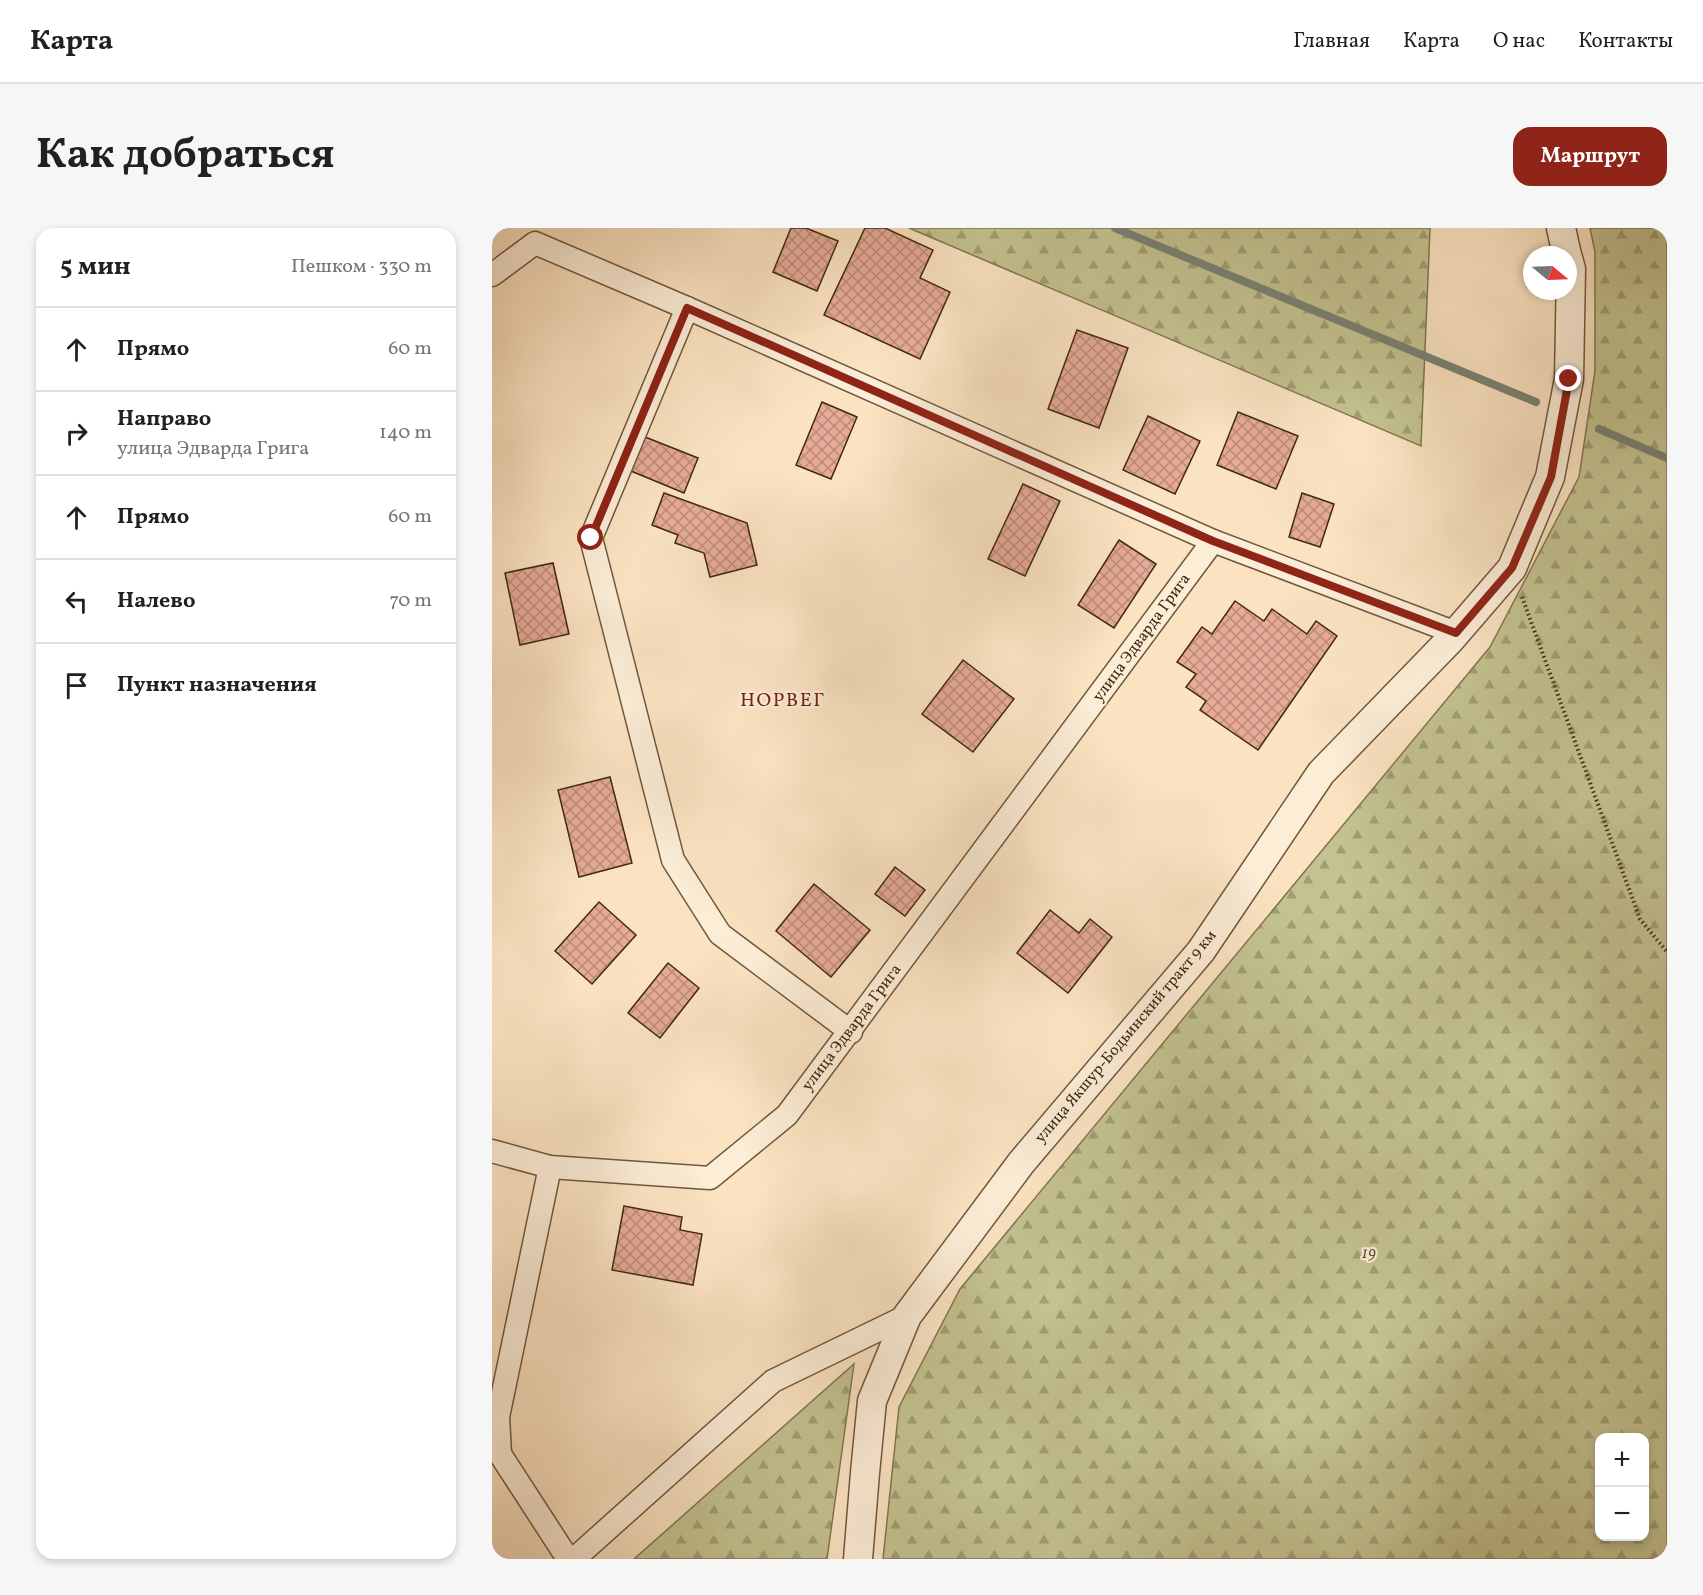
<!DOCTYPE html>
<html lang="ru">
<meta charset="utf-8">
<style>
:root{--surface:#fff;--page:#f6f6f6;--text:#202124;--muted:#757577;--line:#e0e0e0;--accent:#8f2418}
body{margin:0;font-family:Vollkorn,serif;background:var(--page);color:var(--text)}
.controls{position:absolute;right:18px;bottom:18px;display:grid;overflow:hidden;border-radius:12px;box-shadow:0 3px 9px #0003}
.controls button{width:54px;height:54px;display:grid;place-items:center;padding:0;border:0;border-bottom:2px solid var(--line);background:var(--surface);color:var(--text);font:30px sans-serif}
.compass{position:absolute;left:1031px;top:18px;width:54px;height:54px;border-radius:50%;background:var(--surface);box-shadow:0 3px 9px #0003;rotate:109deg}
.stop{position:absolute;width:18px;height:18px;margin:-14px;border:4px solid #8f2418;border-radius:50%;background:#fff}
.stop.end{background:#8f2418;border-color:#fff;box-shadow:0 2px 6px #0008}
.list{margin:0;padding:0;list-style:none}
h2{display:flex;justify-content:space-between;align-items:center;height:78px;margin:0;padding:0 24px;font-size:26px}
h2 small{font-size:20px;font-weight:400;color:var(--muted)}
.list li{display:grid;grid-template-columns:39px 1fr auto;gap:18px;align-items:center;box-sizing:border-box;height:84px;padding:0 24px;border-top:2px solid var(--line)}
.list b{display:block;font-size:22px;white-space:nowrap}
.list p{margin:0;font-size:20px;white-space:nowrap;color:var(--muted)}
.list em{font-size:20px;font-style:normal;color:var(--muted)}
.icon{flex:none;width:33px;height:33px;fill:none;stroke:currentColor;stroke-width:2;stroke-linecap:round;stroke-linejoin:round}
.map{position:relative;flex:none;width:1175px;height:1331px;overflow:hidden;border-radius:18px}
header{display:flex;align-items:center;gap:36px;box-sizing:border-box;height:84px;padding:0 30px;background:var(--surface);border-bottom:2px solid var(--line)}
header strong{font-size:28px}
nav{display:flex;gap:33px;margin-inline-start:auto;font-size:21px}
.intro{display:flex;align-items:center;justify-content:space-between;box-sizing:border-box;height:144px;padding:0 36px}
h1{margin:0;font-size:42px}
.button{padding:15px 27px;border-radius:18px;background:var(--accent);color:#fff;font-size:21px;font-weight:700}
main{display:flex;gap:36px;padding:0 36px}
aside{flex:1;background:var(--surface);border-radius:18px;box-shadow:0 3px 9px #0003}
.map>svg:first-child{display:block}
.forest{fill:url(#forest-firs);stroke:#827650;stroke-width:1.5;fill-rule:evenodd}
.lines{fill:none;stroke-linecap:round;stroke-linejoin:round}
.stream{stroke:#798273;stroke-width:8}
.building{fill:url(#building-cross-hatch);stroke:#41290f;stroke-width:1.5}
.minor-casing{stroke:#70583c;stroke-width:25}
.tertiary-casing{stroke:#70583c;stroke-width:31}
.path{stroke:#41290f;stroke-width:4;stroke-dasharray:1.5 3;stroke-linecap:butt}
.minor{stroke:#fcedd7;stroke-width:22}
.tertiary{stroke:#fcedd7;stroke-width:28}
.route{stroke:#8f2418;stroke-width:8}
.labels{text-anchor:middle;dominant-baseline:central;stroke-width:4.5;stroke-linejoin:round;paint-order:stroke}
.street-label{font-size:16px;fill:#41290f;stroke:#fcedd7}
.park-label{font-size:16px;font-style:italic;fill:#624f2f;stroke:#fcedd7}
.quarter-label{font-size:20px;letter-spacing:1.5px;fill:#7a1f14;stroke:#fcedd7}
</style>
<header>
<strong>Карта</strong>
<nav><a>Главная</a><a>Карта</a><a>О нас</a><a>Контакты</a></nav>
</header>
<div class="intro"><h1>Как добраться</h1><a class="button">Маршрут</a></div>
<main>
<aside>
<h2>5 мин<small>Пешком · 330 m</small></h2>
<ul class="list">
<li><svg class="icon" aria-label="ahead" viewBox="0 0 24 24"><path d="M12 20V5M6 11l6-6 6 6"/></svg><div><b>Прямо</b></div><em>60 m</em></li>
<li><svg class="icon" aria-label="right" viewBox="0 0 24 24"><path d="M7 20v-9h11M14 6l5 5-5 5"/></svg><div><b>Направо</b><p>улица Эдварда Грига</p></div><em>140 m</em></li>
<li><svg class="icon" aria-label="ahead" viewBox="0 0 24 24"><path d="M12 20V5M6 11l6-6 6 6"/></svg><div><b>Прямо</b></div><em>60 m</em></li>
<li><svg class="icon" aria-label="left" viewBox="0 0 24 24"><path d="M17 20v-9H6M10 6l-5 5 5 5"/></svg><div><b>Налево</b></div><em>70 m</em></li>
<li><svg class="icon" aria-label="arrive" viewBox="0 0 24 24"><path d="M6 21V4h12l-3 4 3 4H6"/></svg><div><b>Пункт назначения</b></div></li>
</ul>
</aside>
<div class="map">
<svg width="1175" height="1331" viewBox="0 0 1175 1331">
<defs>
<pattern id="forest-firs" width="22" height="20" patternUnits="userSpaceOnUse" patternTransform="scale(1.5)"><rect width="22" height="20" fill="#c3c290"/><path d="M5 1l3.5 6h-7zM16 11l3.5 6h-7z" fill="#a09e74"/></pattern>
<pattern id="building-cross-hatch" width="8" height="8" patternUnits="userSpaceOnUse" patternTransform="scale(1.5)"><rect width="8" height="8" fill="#e6aa97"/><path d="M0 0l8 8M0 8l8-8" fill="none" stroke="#bc8a7a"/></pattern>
</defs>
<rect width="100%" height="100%" fill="#fbe3c2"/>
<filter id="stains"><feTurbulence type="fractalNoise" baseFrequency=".00333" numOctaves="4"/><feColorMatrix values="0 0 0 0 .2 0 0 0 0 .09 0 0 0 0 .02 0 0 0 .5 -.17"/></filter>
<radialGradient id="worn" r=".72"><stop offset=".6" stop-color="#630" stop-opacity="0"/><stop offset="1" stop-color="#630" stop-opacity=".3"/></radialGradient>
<!-- forest -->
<g class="forest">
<polygon points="417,0 938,0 929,218"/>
<path d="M1098,0H1175V1331H391L407,1179L468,1061L998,419L1087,249L1103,143V24ZM1108,1210H1152V1308H1108Z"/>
<polygon points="362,1136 335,1331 142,1331"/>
</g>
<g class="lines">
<!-- stream -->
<g class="stream">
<polyline points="623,0 1044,174"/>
<polyline points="1107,201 1175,230"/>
</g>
</g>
<!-- building -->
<g class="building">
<polygon points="299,0 314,0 346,13 325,63 281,44"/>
<polygon points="373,0 393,0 441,22 428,50 458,64 428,131 332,87"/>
<polygon points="585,102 636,120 607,200 556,181"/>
<polygon points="330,174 365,189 339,251 304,237"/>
<polygon points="746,184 806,208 784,261 725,237"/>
<polygon points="656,188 708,213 683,266 631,242"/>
<polygon points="153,209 206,230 192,265 139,243"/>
<polygon points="531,256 568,273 533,348 496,331"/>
<polygon points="172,265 255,295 265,337 218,349 212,325 183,315 186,307 160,297"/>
<polygon points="810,265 842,276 828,319 797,309"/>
<polygon points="627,312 664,336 622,400 586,377"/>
<polygon points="61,335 77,406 28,417 13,345"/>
<polygon points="743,373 772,393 780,381 815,406 824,393 845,408 766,522 708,482 714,473 694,459 704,446 685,434 710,399 720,406"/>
<polygon points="471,432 522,471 481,524 430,486"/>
<polygon points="118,549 140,635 87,649 66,562"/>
<polygon points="403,639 433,662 413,688 383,666"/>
<polygon points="322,656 378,702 339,749 284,703"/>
<polygon points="107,674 144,707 100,756 63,723"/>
<polygon points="558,682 587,705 598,691 620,709 576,765 525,725"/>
<polygon points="176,735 207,760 168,810 136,785"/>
<polygon points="132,978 190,989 188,1002 210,1006 201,1057 120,1042"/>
</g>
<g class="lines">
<!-- minor casing -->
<g class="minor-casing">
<g id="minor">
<polyline points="0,47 43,15 195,80 721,313 964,405"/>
<polyline points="195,80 99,310 181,632 228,706 359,804"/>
<polyline points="0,923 58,939 218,950 295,887 721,313"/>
<polyline points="0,1221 8,1226 76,1331"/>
<polyline points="8,1226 6,1189 58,939"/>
<polyline points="82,1331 281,1153 415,1088"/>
</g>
</g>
<!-- tertiary casing -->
<g class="tertiary-casing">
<g id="tertiary">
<polyline points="1069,0 1075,27"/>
<polyline points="366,1331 373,1245 380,1173 415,1088 529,935 709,723 829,545 957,413 1020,340 1058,249 1077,151 1079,41 1076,30"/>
</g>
</g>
<!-- path -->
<polyline class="path" points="1030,369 1148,691 1175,724"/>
<!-- minor -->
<use href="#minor" class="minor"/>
<!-- tertiary -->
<use href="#tertiary" class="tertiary"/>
</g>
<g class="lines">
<!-- route -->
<polyline class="route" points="99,310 195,80 721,313 964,405 1020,340 1059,249 1077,151"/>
</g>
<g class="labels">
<!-- street labels -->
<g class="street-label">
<text transform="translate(650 410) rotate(-54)">улица Эдварда Грига</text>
<text transform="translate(360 800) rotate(-53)">улица Эдварда Грига</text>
<text transform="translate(634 809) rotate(-50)">улица Якшур-Бодьинский тракт 9 км</text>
</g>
<!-- park labels -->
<g class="park-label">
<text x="877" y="1026">19</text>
</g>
<!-- quarter labels -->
<g class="quarter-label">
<text x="291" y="473">НОРВЕГ</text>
</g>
</g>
<rect width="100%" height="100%" filter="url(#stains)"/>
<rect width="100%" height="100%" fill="url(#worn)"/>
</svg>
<div class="controls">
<button>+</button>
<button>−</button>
</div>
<svg class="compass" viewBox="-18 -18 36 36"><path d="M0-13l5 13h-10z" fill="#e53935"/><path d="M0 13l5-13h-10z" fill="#757577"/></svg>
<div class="stop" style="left:99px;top:310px"></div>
<div class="stop end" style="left:1077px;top:151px"></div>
</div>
</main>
